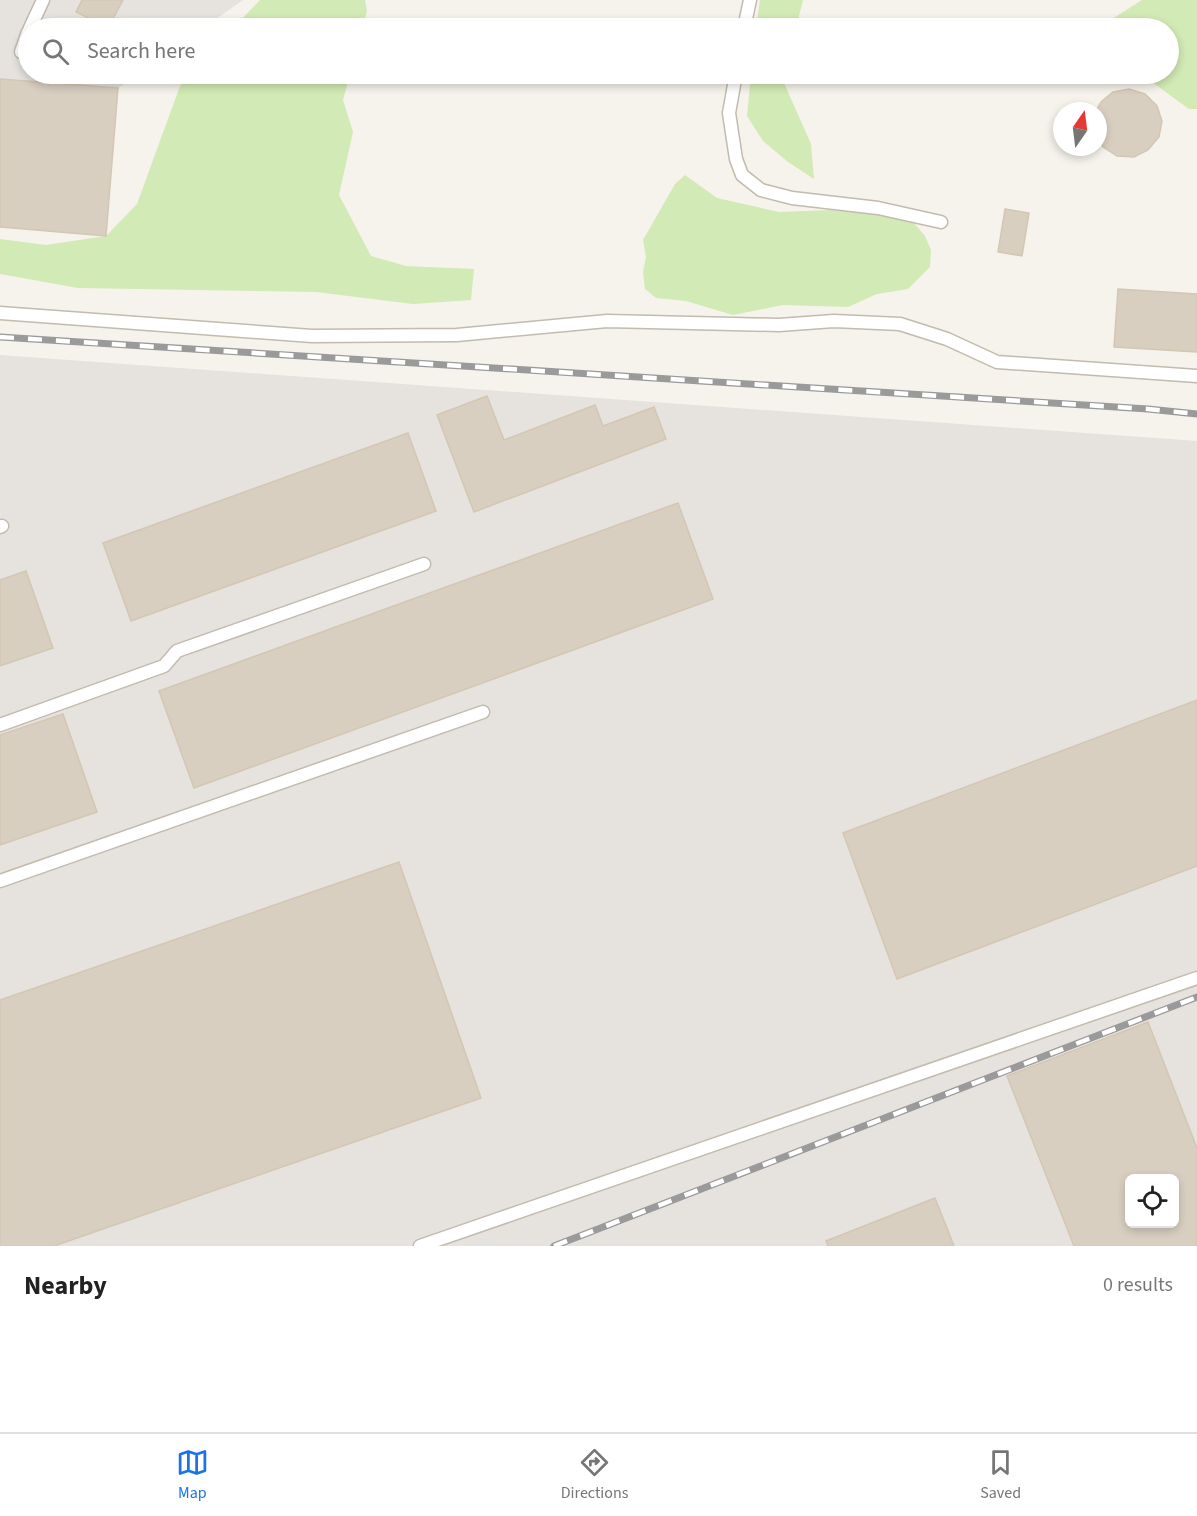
<!DOCTYPE html>
<style>
:root{--surface:#fff;--page:#f6f6f6;--text:#222;--muted:#767676;--line:#e0e0e0;--accent:#1a73e8}
body{margin:0;font-family:"Source Sans 3",sans-serif;background:var(--page);color:var(--text)}
.controls{position:absolute;right:18px;bottom:18px;display:grid;overflow:hidden;border-radius:9px;box-shadow:0 3px 9px #0003}
.controls button{width:54px;height:54px;display:grid;place-items:center;padding:0;border:0;border-bottom:2px solid var(--line);background:var(--surface);color:var(--text);font:30px sans-serif}
.compass{position:absolute;left:1053px;top:102px;width:54px;height:54px;border-radius:50%;background:var(--surface);box-shadow:0 3px 9px #0003;rotate:14deg}
.list{margin:0;padding:0;list-style:none}
h2{display:flex;justify-content:space-between;align-items:center;height:78px;margin:0;padding:0 24px;font-size:26px}
h2 small{font-size:20px;font-weight:400;color:var(--muted)}
.icon{flex:none;width:33px;height:33px;fill:none;stroke:currentColor;stroke-width:2;stroke-linecap:round;stroke-linejoin:round}
.map{position:relative;flex:none;width:1197px;height:1246px;overflow:hidden}
.search{position:absolute;background:var(--surface);box-shadow:0 3px 9px #0003;left:18px;right:18px;top:18px;height:66px;display:flex;align-items:center;gap:15px;box-sizing:border-box;padding:0 21px;border-radius:33px;color:var(--muted);font-size:22px}
.sheet{height:186px;background:var(--surface)}
nav{display:flex;justify-content:space-around;align-items:center;box-sizing:border-box;height:84px;border-top:2px solid var(--line);background:var(--surface);font-size:16px;color:var(--muted)}
nav a{display:grid;justify-items:center;gap:3px}
nav .on{color:var(--accent)}
.map>svg:first-child{display:block}
.industrial{fill:#e6e2dd;fill-rule:evenodd}
.green{fill:#d2eab5}
.building{fill:#d8cfc1;stroke:#d3c7b4;stroke-width:1.5;fill-rule:evenodd}
.lines{fill:none;stroke-linecap:round;stroke-linejoin:round}
.service-casing{stroke:#c2bbae;stroke-width:15}
.service{stroke:#fff;stroke-width:12}
.rail-casing{stroke:#9a9a9a;stroke-width:7}
.rail{stroke:#fff;stroke-width:4.5;stroke-dasharray:14;stroke-linecap:butt}
</style>
<div class="map">
<svg width="1197" height="1246" viewBox="0 0 1197 1246">
<rect width="100%" height="100%" fill="#f6f3ec"/>
<!-- industrial -->
<g class="industrial">
<polygon points="0,0 243,0 203,28 28,28 28,74 139,74 118,88 0,79"/>
<path d="M0,355L1197,441V1246H0ZM1130,1178H1174V1224H1130Z"/>
</g>
<!-- green -->
<g class="green">
<polygon points="260,0 365,0 367,11 362,28 233,28"/>
<polygon points="760,0 803,0 796,28 756,28"/>
<polygon points="1142,0 1197,0 1197,109 1189,109 1141,74 1168,74 1168,28 1108,28 1109,21"/>
<polygon points="188,74 350,74 343,100 353,132 339,195 371,256 406,266 474,269 471,300 413,304 316,292 78,288 0,274 0,239 46,245 106,236 137,204 180,86"/>
<polygon points="751,74 785,74 784,83 811,144 814,179 788,162 763,141 747,116"/>
<polygon points="685,175 717,198 779,212 831,210 883,215 914,223 925,236 931,250 930,267 908,289 877,294 848,307 783,305 733,315 686,301 656,298 645,289 643,272 646,257 643,240 675,184"/>
</g>
<!-- building -->
<g class="building">
<polygon points="82,0 123,0 108,28 76,12"/>
<polygon points="0,79 118,88 106,236 0,227"/>
<polygon points="1129,89 1145,94 1157,106 1162,121 1159,137 1148,150 1134,157 1117,156 1103,147 1098,139 1098,111 1096,111 1101,102 1113,92"/>
<polygon points="1005,209 1029,213 1022,256 998,252"/>
<polygon points="1118,289 1197,294 1197,352 1114,347"/>
<polygon points="487,396 504,440 595,405 603,426 654,407 666,439 474,512 437,415"/>
<polygon points="408,433 436,511 131,621 103,543"/>
<polygon points="678,503 713,599 194,788 159,691"/>
<polygon points="26,571 53,648 0,666 0,580"/>
<polygon points="1197,700 1197,866 897,979 843,833"/>
<polygon points="63,714 97,812 0,845 0,735"/>
<polygon points="399,862 481,1098 54,1246 0,1246 0,1000"/>
<path d="M1148,1022L1197,1148V1246H1074L1007,1076ZM1130,1178H1174V1224H1130Z"/>
<polygon points="935,1198 954,1246 828,1246 826,1241"/>
</g>
<g class="lines">
<!-- service casing -->
<g class="service-casing">
<g id="service">
<polyline points="30,28 43,0"/>
<polyline points="744,28 750,0"/>
<polyline points="21,52 28,32"/>
<polyline points="736,74 729,113 736,159 742,175 761,190 792,198 878,208 941,222"/>
<polyline points="0,313 312,336 457,335 607,321 779,325 834,321 900,324 947,339 997,362 1197,376"/>
<polyline points="0,527 2,526"/>
<polyline points="0,725 164,666 177,651 424,564"/>
<polyline points="0,881 483,712"/>
<polyline points="420,1246 1197,978"/>
</g>
</g>
<!-- service -->
<use href="#service" class="service"/>
<!-- rail casing -->
<g class="rail-casing">
<g id="rail">
<polyline points="0,337 1148,409 1197,414"/>
<polyline points="554,1246 1197,997"/>
</g>
</g>
<!-- rail -->
<use href="#rail" class="rail"/>
</g>
</svg>
<div class="controls">
<button><svg class="icon" aria-label="locate" viewBox="0 0 24 24"><circle cx="12" cy="12" r="6"/><path d="M12 2v4M12 18v4M2 12h4M18 12h4"/></svg></button>
</div>
<svg class="compass" viewBox="-18 -18 36 36"><path d="M0-13l5 13h-10z" fill="#e53935"/><path d="M0 13l5-13h-10z" fill="#767676"/></svg>
<div class="search"><svg class="icon" aria-label="search" viewBox="0 0 24 24"><circle cx="10" cy="10" r="6"/><path d="M15 15l6 6"/></svg>Search here</div>
</div>
<section class="sheet">
<h2>Nearby<small>0 results</small></h2>
<ul class="list">
</ul>
</section>
<nav>
<a class="on"><svg class="icon" aria-label="map" viewBox="0 0 24 24"><path d="M3 6l6-2 6 2 6-2v14l-6 2-6-2-6 2zM9 4v14M15 6v14"/></svg>Map</a>
<a><svg class="icon" aria-label="directions" viewBox="0 0 24 24"><path d="M12 3l9 9-9 9-9-9zM9 14v-3h6M13 9l2 2-2 2"/></svg>Directions</a>
<a><svg class="icon" aria-label="saved" viewBox="0 0 24 24"><path d="M7 4h10v16l-5-4-5 4z"/></svg>Saved</a>
</nav>
